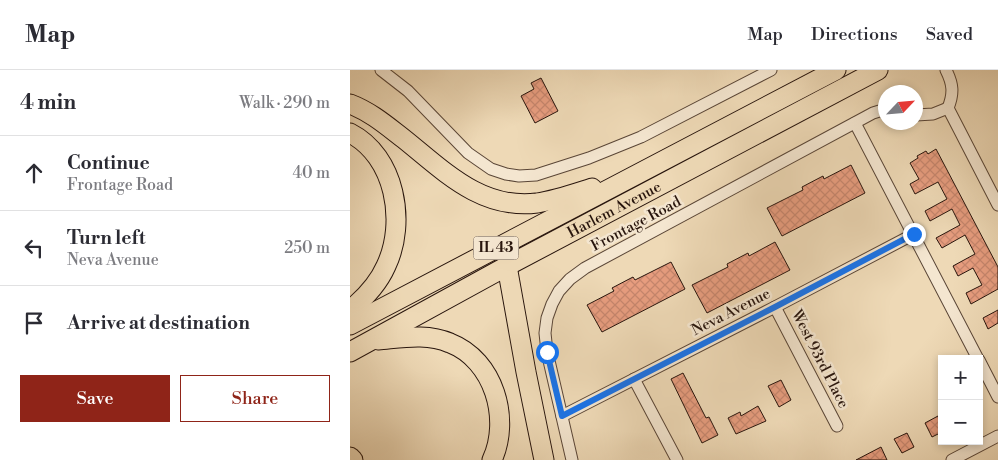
<!DOCTYPE html>
<meta charset="utf-8">
<style>
:root{--surface:#fff;--page:#f2f2f3;--text:#2b2b33;--muted:#7c7c81;--line:#e1e1e2;--accent:#8f2418}
body{margin:0;font-family:"Libre Bodoni",serif;background:var(--page);color:var(--text)}
.controls{position:absolute;right:15px;bottom:15px;display:grid;overflow:hidden;border-radius:0px;box-shadow:0 2px 8px #0003}
.controls button{width:45px;height:45px;display:grid;place-items:center;padding:0;border:0;border-bottom:1px solid var(--line);background:var(--surface);color:var(--text);font:25px sans-serif}
.compass{position:absolute;left:528px;top:15px;width:45px;height:45px;border-radius:50%;background:var(--surface);box-shadow:0 2px 8px #0003;rotate:64deg}
.stop{position:absolute;width:15px;height:15px;margin:-11px;border:4px solid #1a73e8;border-radius:50%;background:#fff}
.stop.end{background:#1a73e8;border-color:#fff;box-shadow:0 1px 5px #0008}
.list{margin:0;padding:0;list-style:none}
h2{display:flex;justify-content:space-between;align-items:center;height:65px;margin:0;padding:0 20px;font-size:21px}
h2 small{font-size:16px;font-weight:400;color:var(--muted)}
.list li{display:grid;grid-template-columns:32px 1fr auto;gap:15px;align-items:center;box-sizing:border-box;height:75px;padding:0 20px;border-top:1px solid var(--line)}
.list b{display:block;font-size:19px;white-space:nowrap}
.list p{margin:0;font-size:16px;white-space:nowrap;color:var(--muted)}
.list em{font-size:16px;font-style:normal;color:var(--muted)}
.actions{display:flex;gap:10px;padding:15px 20px}
.actions a{flex:1;padding:11px 0;border:1px solid var(--accent);border-radius:0px;text-align:center;font-size:18px;color:var(--accent)}
.actions .main{background:var(--accent);color:#fff}
.icon{flex:none;width:28px;height:28px;fill:none;stroke:currentColor;stroke-width:2;stroke-linecap:round;stroke-linejoin:round}
.map{position:relative;flex:none;width:648px;height:390px;overflow:hidden}
header{display:flex;align-items:center;gap:30px;box-sizing:border-box;height:70px;padding:0 25px;background:var(--surface);border-bottom:1px solid var(--line)}
header strong{font-size:24px}
nav{display:flex;gap:28px;margin-inline-start:auto;font-size:18px}
main{display:flex}
aside{flex:1;background:var(--surface)}
.map>svg:first-child{display:block}
.building{fill:url(#building-cross-hatch);stroke:#28150d}
.lines{fill:none;stroke-linecap:round;stroke-linejoin:round}
.minor-casing{stroke:#5a4637;stroke-width:13}
.primary-casing{stroke:#28150d;stroke-width:21}
.minor{stroke:#f4e6d0;stroke-width:11}
.primary{stroke:#eed9b6;stroke-width:19}
.route{stroke:#1a73e8;stroke-width:6}
.labels{text-anchor:middle;dominant-baseline:central;stroke-width:5;stroke-linejoin:round;paint-order:stroke}
.shield{fill:#f4e6d0;stroke:#655448;stroke-width:1}
.shield-label{font-size:14px;font-weight:bold;fill:#28150d}
.street-label{font-size:15px;fill:#28150d;stroke:#f4e6d0}
</style>
<header>
<strong>Map</strong>
<nav><a>Map</a><a>Directions</a><a>Saved</a></nav>
</header>
<main>
<aside>
<h2>4 min<small>Walk · 290 m</small></h2>
<ul class="list">
<li><svg class="icon" aria-label="ahead" viewBox="0 0 24 24"><path d="M12 20V5M6 11l6-6 6 6"/></svg><div><b>Continue</b><p>Frontage Road</p></div><em>40 m</em></li>
<li><svg class="icon" aria-label="left" viewBox="0 0 24 24"><path d="M17 20v-9H6M10 6l-5 5 5 5"/></svg><div><b>Turn left</b><p>Neva Avenue</p></div><em>250 m</em></li>
<li><svg class="icon" aria-label="arrive" viewBox="0 0 24 24"><path d="M6 21V4h12l-3 4 3 4H6"/></svg><div><b>Arrive at destination</b></div></li>
</ul>
<div class="actions"><a class="main">Save</a><a>Share</a></div>
</aside>
<div class="map">
<svg width="648" height="390" viewBox="0 0 648 390">
<defs>
<pattern id="building-cross-hatch" width="8" height="8" patternUnits="userSpaceOnUse" patternTransform="scale(1.25)"><rect width="8" height="8" fill="#e79d7f"/><path d="M0 0l8 8M0 8l8-8" fill="none" stroke="#c6866d"/></pattern>
</defs>
<rect width="100%" height="100%" fill="#eed9b6"/>
<filter id="stains"><feTurbulence type="fractalNoise" baseFrequency=".004" numOctaves="4"/><feColorMatrix values="0 0 0 0 .2 0 0 0 0 .09 0 0 0 0 .02 0 0 0 .5 -.17"/></filter>
<radialGradient id="worn" r=".72"><stop offset=".6" stop-color="#630" stop-opacity="0"/><stop offset="1" stop-color="#630" stop-opacity=".3"/></radialGradient>
<!-- building -->
<g class="building">
<polygon points="191,8 208,41 185,53 171,26 184,19 181,13"/>
<polygon points="586,79 648,197 648,219 621,234 616,223 632,215 623,198 608,206 603,196 625,184 615,165 592,178 586,168 610,155 602,139 580,151 575,141 597,129 588,112 565,124 560,114 569,109 560,93 568,88 567,86 576,81 578,84"/>
<polygon points="501,95 515,123 432,166 417,138 453,120 452,117 473,106 474,109"/>
<polygon points="425,172 440,200 357,243 342,215 378,197 377,194 398,183 399,186"/>
<polygon points="321,192 335,219 252,262 237,235 264,221 262,218 283,207 285,210"/>
<polygon points="648,240 648,253 638,259 633,248"/>
<polygon points="333,303 356,348 359,347 368,365 352,373 321,309"/>
<polygon points="431,310 441,330 429,337 418,316"/>
<polygon points="408,336 416,351 386,364 378,348 390,342 391,346"/>
<polygon points="588,346 592,354 592,362 582,367 575,353"/>
<polygon points="557,363 564,377 552,383 544,369"/>
<polygon points="531,377 537,390 506,390"/>
</g>
<g class="lines">
<!-- minor casing -->
<g class="minor-casing">
<g id="minor">
<polyline points="31,0 58,21 118,83 141,99 156,104 169,106 186,105 239,88 291,67 421,0"/>
<path d="M596,0C603,14 604,23 598,38L648,135"/>
<polyline points="566,45 583,44 598,38"/>
<polyline points="505,53 628,289"/>
<polyline points="425,237 487,356"/>
<polyline points="629,290 648,327"/>
<polyline points="284,309 327,390"/>
<polyline points="212,346 425,237 564,164"/>
<polyline points="222,390 197,282 195,263 197,248 202,234 209,221 220,209 235,198 523,43 536,39"/>
<polyline points="602,390 648,366"/>
</g>
</g>
<!-- primary casing -->
<g class="primary-casing">
<g id="primary">
<path d="M0,34C21,42 37,56 54,69C94,101 131,140 187,133C206,130 223,124 242,118"/>
<path d="M0,63C45,86 57,152 36,196C28,214 16,227 0,240"/>
<polyline points="157,196 176,302 194,390"/>
<polyline points="0,255 486,0"/>
<path d="M28,270C52,268 77,263 100,273C144,290 161,349 142,390"/>
<path id="s1" d="M0,282L157,196L528,0"/>
<polyline points="0,387 3,390"/>
</g>
</g>
<!-- minor -->
<use href="#minor" class="minor"/>
<!-- primary -->
<use href="#primary" class="primary"/>
</g>
<g class="lines">
<!-- route -->
<polyline class="route" points="197,282 212,346 425,237 564,164"/>
</g>
<g class="labels">
<!-- shield labels -->
<rect class="shield" x="123.5" y="166.5" width="45" height="23" rx="4"/>
<g class="shield-label">
<text x="146" y="178">IL 43</text>
</g>
<!-- street labels -->
<g class="street-label">
<text stroke="none"><textPath href="#s1" startOffset="300">Harlem Avenue</textPath></text>
<text transform="translate(286 154) rotate(-28)">Frontage Road</text>
<text transform="translate(381 242) rotate(-27)">Neva Avenue</text>
<text transform="translate(470 289) rotate(63)">West 93rd Place</text>
</g>
</g>
<rect width="100%" height="100%" filter="url(#stains)"/>
<rect width="100%" height="100%" fill="url(#worn)"/>
</svg>
<div class="controls">
<button>+</button>
<button>−</button>
</div>
<svg class="compass" viewBox="-18 -18 36 36"><path d="M0-13l5 13h-10z" fill="#e53935"/><path d="M0 13l5-13h-10z" fill="#7c7c81"/></svg>
<div class="stop" style="left:197px;top:282px"></div>
<div class="stop end" style="left:564px;top:164px"></div>
</div>
</main>
